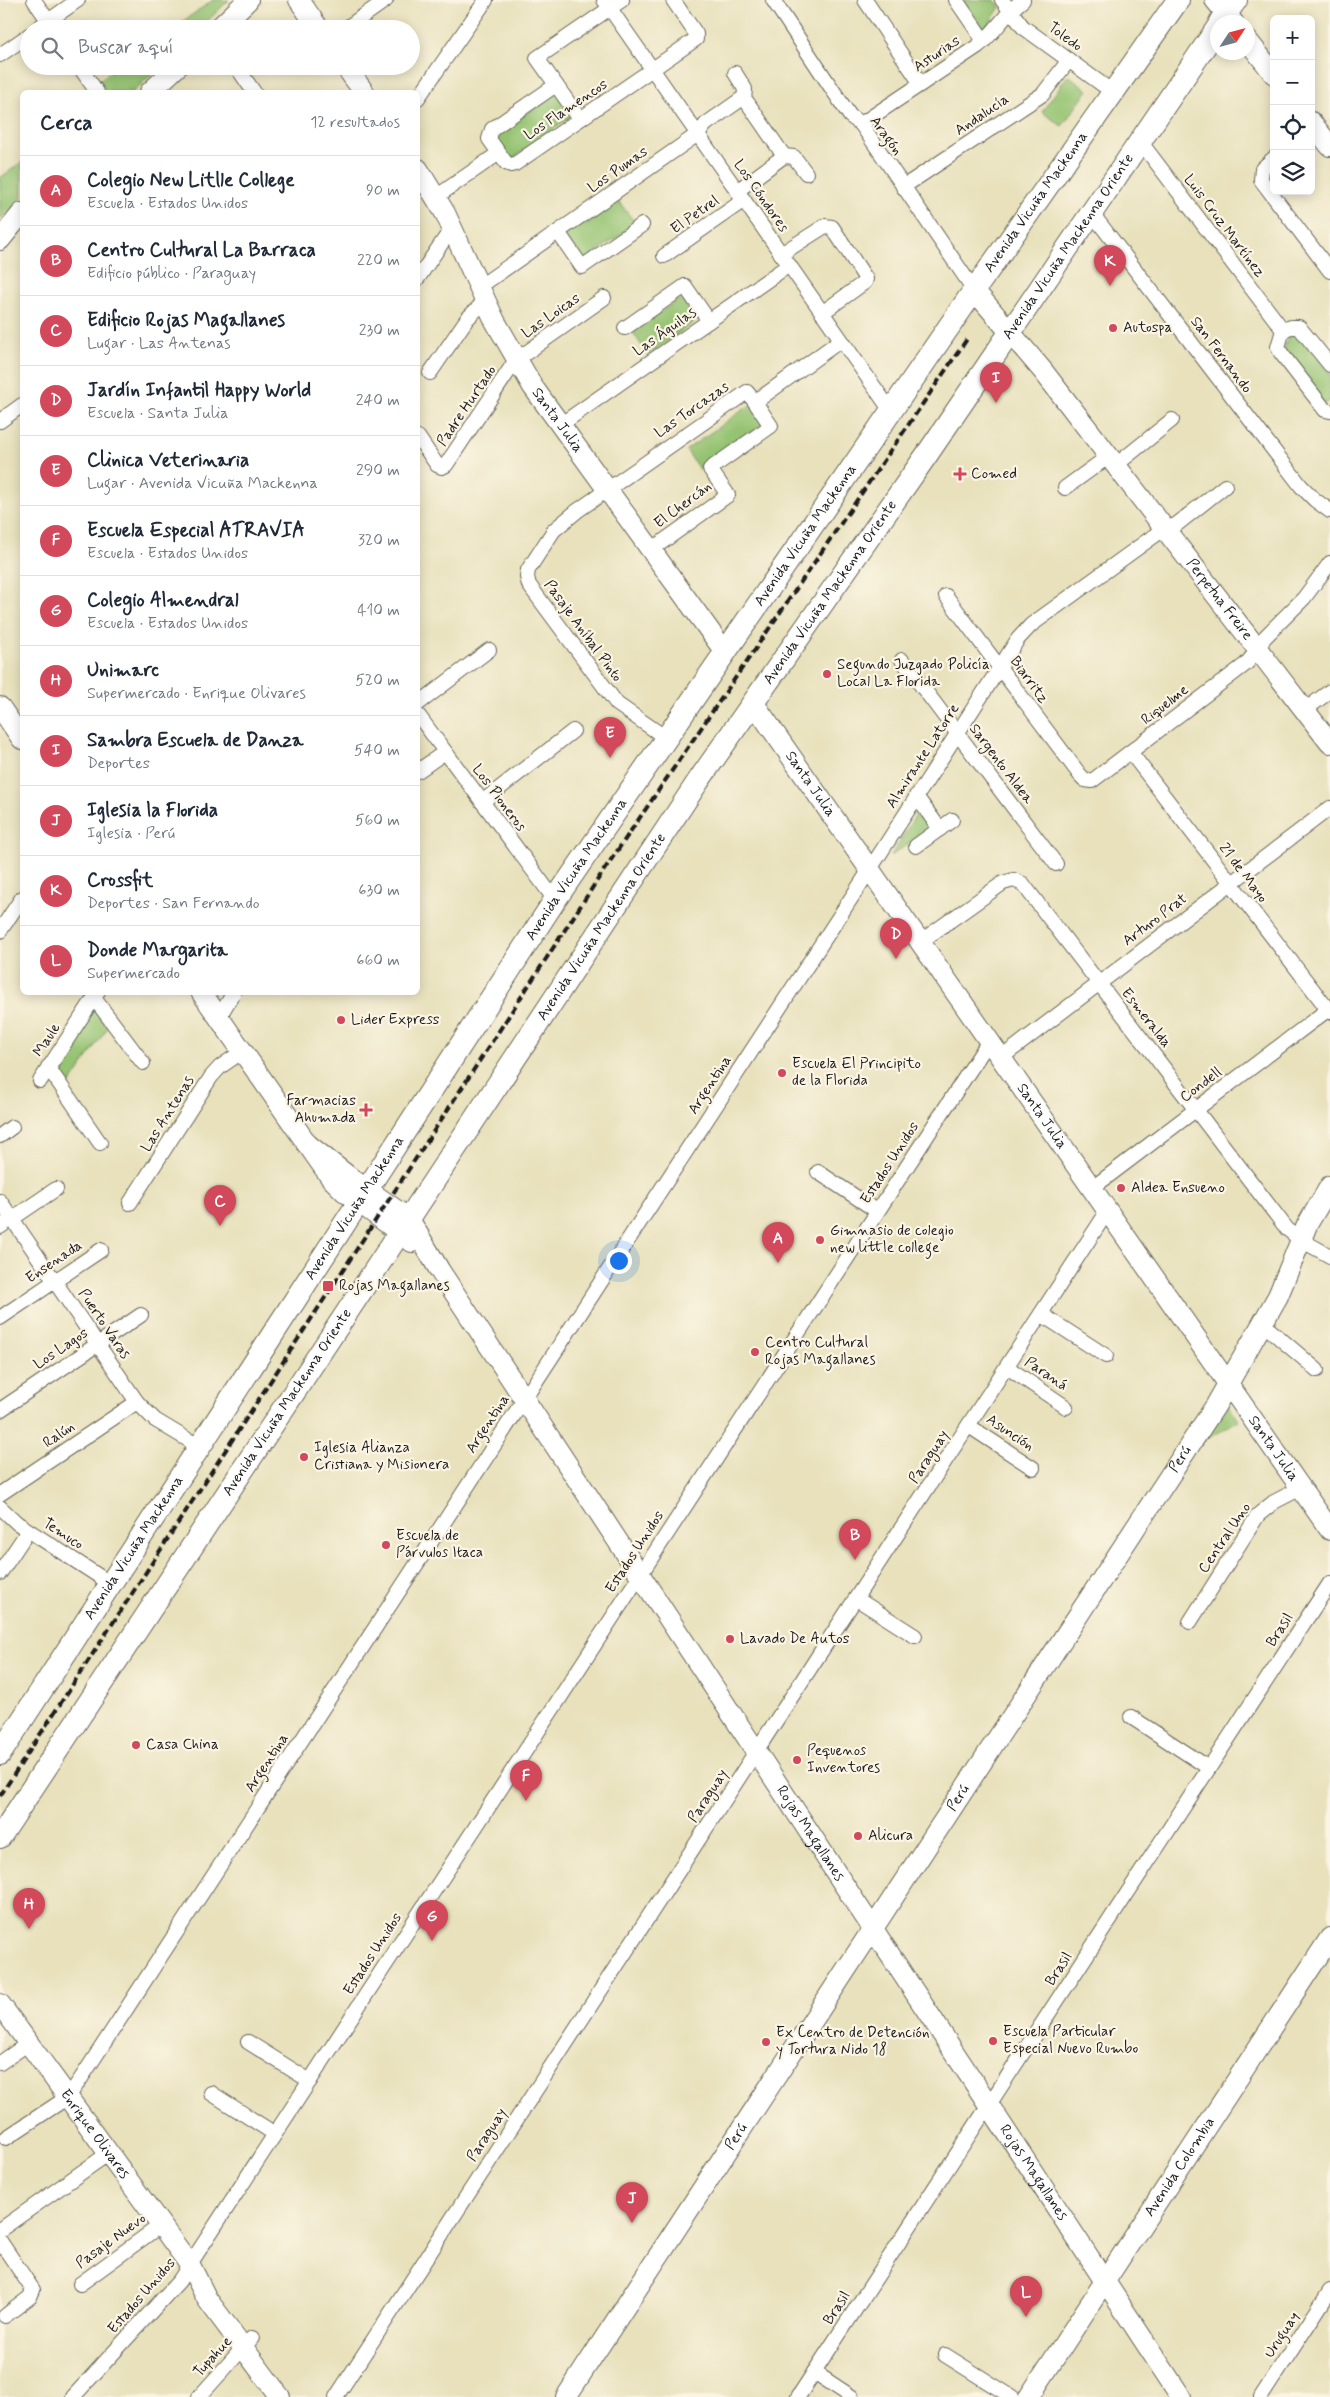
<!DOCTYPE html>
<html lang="es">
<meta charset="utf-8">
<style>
:root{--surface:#fff;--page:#f6f6f7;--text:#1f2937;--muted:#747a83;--line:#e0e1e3;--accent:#d1495b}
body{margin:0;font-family:Mynerve,sans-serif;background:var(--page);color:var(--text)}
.controls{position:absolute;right:15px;top:15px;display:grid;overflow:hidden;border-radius:8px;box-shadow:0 2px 12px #0003}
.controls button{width:45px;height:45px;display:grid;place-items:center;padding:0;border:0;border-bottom:1px solid var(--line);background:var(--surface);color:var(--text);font:25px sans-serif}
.compass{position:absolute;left:1210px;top:15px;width:45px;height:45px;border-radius:50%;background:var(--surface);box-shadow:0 2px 12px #0003;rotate:54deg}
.you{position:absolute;left:618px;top:1260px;width:18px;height:18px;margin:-12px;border:4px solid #fff;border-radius:50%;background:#1a73e8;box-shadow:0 0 0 8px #1a73e833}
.badge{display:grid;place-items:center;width:32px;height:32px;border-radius:50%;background:var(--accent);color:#fff;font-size:16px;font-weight:700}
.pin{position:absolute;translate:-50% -41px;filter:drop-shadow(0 1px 2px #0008)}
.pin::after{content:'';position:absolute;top:26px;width:18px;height:15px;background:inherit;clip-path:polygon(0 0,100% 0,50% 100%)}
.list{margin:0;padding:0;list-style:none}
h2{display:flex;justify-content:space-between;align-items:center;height:65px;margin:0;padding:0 20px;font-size:21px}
h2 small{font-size:16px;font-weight:400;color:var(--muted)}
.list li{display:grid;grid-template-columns:32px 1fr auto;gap:15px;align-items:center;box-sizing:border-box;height:70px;padding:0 20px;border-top:1px solid var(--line)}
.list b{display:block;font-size:19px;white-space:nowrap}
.list p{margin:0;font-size:16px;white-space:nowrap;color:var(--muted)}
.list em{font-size:16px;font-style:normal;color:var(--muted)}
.icon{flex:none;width:28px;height:28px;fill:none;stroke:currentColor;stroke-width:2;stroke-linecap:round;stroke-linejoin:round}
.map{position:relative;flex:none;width:1330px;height:2397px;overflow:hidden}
.search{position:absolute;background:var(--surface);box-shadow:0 2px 12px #0003;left:20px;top:20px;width:400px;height:55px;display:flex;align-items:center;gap:12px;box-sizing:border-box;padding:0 18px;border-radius:28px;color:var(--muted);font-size:19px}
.panel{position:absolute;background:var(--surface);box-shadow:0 2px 12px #0003;left:20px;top:90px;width:400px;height:905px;border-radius:8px}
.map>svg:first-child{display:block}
.green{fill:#94c371;stroke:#587046}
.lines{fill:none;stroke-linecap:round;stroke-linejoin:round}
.street-casing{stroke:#636154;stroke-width:16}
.secondary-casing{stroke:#636154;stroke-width:22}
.primary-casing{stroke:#636154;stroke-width:24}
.street{stroke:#fff;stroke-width:14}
.secondary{stroke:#fff;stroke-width:20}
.primary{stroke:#fff;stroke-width:22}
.rail{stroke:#1c1c1c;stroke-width:4;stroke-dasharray:8 4;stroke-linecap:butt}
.poi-dot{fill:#d1495b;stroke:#fcf5e5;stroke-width:2}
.labels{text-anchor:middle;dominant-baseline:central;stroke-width:4.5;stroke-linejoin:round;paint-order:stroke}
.street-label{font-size:15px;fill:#1c1c1c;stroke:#fcf5e5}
.poi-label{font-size:15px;fill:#1c1c1c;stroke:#fcf5e5;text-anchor:start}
</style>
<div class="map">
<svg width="1330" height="2397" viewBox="0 0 1330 2397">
<rect width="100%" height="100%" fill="#fcf5e5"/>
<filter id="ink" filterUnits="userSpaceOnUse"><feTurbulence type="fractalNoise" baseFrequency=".02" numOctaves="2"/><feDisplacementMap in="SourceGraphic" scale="10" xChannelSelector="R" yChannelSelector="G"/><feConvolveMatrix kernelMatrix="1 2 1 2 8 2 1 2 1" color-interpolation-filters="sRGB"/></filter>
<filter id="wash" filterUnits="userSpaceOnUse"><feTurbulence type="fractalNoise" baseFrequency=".0096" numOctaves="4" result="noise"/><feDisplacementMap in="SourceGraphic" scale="20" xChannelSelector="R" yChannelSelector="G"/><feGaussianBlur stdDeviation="1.12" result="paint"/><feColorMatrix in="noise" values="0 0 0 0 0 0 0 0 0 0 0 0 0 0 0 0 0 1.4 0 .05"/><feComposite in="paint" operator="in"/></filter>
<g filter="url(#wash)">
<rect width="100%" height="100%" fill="#e8e1bc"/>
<!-- green -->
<g class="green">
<polygon points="213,0 229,0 199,29 172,29"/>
<polygon points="963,0 995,0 1000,7 984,31"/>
<polygon points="119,66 160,66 133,92 107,92 98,81"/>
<polygon points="1068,75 1088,90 1062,126 1042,112"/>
<polygon points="558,91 574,114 509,161 493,137"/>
<polygon points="22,162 22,198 0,219 0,178"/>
<polygon points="616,198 636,224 582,262 562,235"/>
<polygon points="678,300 682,300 696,317 694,322 648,355 634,334 635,330"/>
<polygon points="1289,333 1298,333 1330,372 1330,401 1324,404 1284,349"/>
<polygon points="750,405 763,424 699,469 686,450"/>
<polygon points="921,806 931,828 891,856"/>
<polygon points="94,1008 108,1027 68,1087 54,1069"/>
<polygon points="1226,1402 1239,1420 1200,1443"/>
</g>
</g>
<g filter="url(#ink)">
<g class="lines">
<!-- street casing -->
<g class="street-casing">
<g id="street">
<polyline points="34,0 53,28"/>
<polyline points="604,0 891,411"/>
<polyline points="773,0 850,116 861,124 974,290"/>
<polyline points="865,0 921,84"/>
<polyline points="956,0 984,41"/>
<polyline points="1002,0 1023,27 1114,93"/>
<polyline points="37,29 78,0"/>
<polyline points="345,29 386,0"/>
<polyline points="0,55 29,35"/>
<polyline points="79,66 97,92"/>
<polyline points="236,66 254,92"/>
<polyline points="735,73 745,89 744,100"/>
<polyline points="556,85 492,129 489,139 506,163 511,165 515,164 696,39 696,34 673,0"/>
<polyline points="418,98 486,0"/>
<polyline points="744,100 747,102 784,156"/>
<polyline points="580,119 537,58 622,0"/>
<path d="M861,124L978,46C995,33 1005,13 1023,0"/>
<polyline points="1140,141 1283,330 1291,327 1299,327 1330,365"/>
<polyline points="784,156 794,157 806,173"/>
<polyline points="1274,158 1262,169 1261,180 1330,271"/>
<polyline points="903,187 1043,94 1069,60"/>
<polyline points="737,191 784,156"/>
<polyline points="436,197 499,153"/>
<polyline points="1091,212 1301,486 1315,500 1330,511"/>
<polyline points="558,232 582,267 642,225"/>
<polyline points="781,254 825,226 832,227 866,279 865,282 822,313"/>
<polyline points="664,256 744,200"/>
<polyline points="418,278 452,228"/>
<polyline points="479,287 698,134 706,124 740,100 744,100"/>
<polyline points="625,328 685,286 709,321"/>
<polyline points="1283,330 1278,347 1281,353 1325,410 1330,411"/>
<polyline points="430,373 467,319 485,301"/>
<polyline points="0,421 22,405"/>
<polyline points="560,425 789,265"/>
<polyline points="418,437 437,465 442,467 446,465 516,360 604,298"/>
<polyline points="1116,465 1172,420"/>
<polyline points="1065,488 1109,456"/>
<polyline points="651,550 728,495 710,469 771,426 755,402"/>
<polyline points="946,596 1080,775 1085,780 1092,781 1246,664 1258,650 1264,638 1304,598 1330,563"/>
<polyline points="902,660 1056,864"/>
<polyline points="418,704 489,650"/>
<polyline points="1305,710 1330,691"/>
<polyline points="418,715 555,900"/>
<polyline points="666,738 617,704 529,585 527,577 528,570 554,530 577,511 747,392 755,402 841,340"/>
<polyline points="1131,753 1330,1012"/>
<polyline points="418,771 445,752"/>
<polyline points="916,796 940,829"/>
<polyline points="482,802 573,731"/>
<polyline points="916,846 952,820"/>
<polyline points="0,931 22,898"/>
<polyline points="920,942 1003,883 1014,880 1023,884 1287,1229 1301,1240 1330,1256"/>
<polyline points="94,998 143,1063"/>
<polyline points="219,1017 234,992"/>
<polyline points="1001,1058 1330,808"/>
<polyline points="48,1067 100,1143"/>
<polyline points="40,1081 98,992"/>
<polyline points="0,1136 12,1127"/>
<polyline points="818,1172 877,1211"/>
<polyline points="1091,1189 1330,1008"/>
<polyline points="0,1201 137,1402 155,1420 200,1447"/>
<polyline points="130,1203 211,1077 220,1067 243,1051"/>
<polyline points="0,1227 56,1189"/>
<polyline points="1041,1314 1106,1356"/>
<polyline points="0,1318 101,1250"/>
<polyline points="1263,1324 1317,1370"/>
<polyline points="1007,1367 1066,1407"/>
<polyline points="0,1410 141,1315"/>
<polyline points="969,1426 1033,1468"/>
<polyline points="0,1494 137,1402"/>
<polyline points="0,1507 17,1523 111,1584"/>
<polyline points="0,1573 28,1531"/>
<polyline points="857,1599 915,1636"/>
<polyline points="1190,1622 1258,1515 1274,1502 1301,1488"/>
<polyline points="1131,1717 1209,1768"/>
<polyline points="248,2042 310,2081"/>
<polyline points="0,2063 29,2043"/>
<polyline points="211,2093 275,2134"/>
<polyline points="6,2138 68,2097 80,2080 865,877 1018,639 1031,625 1165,528 1176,525 1225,486"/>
<polyline points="0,2230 109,2153"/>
<polyline points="0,2241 33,2290 30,2297 5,2316"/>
<polyline points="80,2284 161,2225"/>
<polyline points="945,2355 1012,2397"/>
<polyline points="814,2372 852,2397"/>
<polyline points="73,2397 179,2281 989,1041"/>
<polyline points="199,2397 252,2338"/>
<polyline points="336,2397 1107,1212"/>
<polyline points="798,2397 1330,1583"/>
<polyline points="1261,2397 1330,2291"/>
</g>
</g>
<!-- secondary casing -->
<g class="secondary-casing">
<g id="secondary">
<polyline points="299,0 319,29"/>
<polyline points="1215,0 1233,22"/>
<polyline points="218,29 248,0"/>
<polyline points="1248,41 1274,74"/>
<polyline points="345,66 364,92"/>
<polyline points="150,92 178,66"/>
<polyline points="1311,122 1330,146"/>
<path id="s1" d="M418,169L445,213L495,321L533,387L725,652"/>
<polyline points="0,240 22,213"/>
<path id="s2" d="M974,290L1043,371L1330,743"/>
<path id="s3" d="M753,702L1330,1530"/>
<polyline points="0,707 22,739"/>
<polyline points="201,992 331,1178 344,1191 412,1242"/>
<path id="s4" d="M306,1143L352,1179L409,1219L440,1271L1181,2397"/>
<path id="s5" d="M0,2004L190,2265L207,2299L280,2397"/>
<path id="s6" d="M566,2397L1216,1405L1278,1296L1307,1225L1330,1186"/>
<path id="s7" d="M1029,2397L1330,1938"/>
</g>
</g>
<!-- primary casing -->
<g class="primary-casing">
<g id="primary">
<polyline points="1220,22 1236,0"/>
<path id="s8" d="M0,1754L555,900L966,302L1178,0"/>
<path id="s9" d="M0,1837L699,780L928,453L1218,27"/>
</g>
</g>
<!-- street -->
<use href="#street" class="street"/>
<!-- secondary -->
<use href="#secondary" class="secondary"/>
<!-- primary -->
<use href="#primary" class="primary"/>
<!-- rail -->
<polyline class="rail" points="0,1796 602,873 967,339"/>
</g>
</g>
<!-- markers -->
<g class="poi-dot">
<circle cx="1113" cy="328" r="5"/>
<path d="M957.5 466.5h5v5h5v5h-5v5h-5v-5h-5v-5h5z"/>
<circle cx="827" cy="674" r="5"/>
<circle cx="341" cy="1020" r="5"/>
<circle cx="782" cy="1073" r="5"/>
<path d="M363.5 1102.5h5v5h5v5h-5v5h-5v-5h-5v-5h5z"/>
<circle cx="1121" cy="1188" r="5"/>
<circle cx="820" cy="1240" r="5"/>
<rect x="322" y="1280" width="12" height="12" rx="2.5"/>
<circle cx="755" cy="1352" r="5"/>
<circle cx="304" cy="1457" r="5"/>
<circle cx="386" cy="1545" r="5"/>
<circle cx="730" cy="1639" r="5"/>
<circle cx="136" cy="1745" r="5"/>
<circle cx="797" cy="1760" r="5"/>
<circle cx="858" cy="1836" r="5"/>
<circle cx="993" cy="2041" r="5"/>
<circle cx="766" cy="2042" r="5"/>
</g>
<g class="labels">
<!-- street labels -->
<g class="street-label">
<text transform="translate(1065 37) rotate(36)">Toledo</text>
<text transform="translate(937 54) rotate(-34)">Asturias</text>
<text transform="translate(566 110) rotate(-34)">Los Flamencos</text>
<text transform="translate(982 115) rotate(-34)">Andalucía</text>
<text transform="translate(886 136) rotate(54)">Aragón</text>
<text transform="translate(618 170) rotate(-35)">Los Pumas</text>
<text transform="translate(761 196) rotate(55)">Los Cóndores</text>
<text stroke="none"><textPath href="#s8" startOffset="1866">Avenida Vicuña Mackenna</textPath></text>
<text transform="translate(695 215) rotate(-35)">El Petrel</text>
<text transform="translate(1224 226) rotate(53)">Luis Cruz Martínez</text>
<text stroke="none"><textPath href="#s9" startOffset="1916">Avenida Vicuña Mackenna Oriente</textPath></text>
<text transform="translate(551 316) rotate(-35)">Las Loicas</text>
<text transform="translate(665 332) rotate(-35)">Las Águilas</text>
<text transform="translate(1221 355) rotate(53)">San Fernando</text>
<text transform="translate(467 406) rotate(-56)">Padre Hurtado</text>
<text transform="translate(692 410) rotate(-35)">Las Torcazas</text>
<text stroke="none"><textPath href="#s1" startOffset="288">Santa Julia</textPath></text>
<text transform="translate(683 505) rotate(-37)">El Chercán</text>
<text stroke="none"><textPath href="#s8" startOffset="1461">Avenida Vicuña Mackenna</textPath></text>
<text stroke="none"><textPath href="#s9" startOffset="1496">Avenida Vicuña Mackenna Oriente</textPath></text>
<text stroke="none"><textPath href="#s2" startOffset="395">Perpetua Freire</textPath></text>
<text transform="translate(583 631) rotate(54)">Pasaje Aníbal Pinto</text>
<text transform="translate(1029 680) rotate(54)">Biarritz</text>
<text transform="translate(1165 705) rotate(-38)">Riquelme</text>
<text transform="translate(923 756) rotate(-57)">Almirante Latorre</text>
<text transform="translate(1001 764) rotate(53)">Sargento Aldea</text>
<text stroke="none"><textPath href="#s3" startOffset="100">Santa Julia</textPath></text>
<text transform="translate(499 798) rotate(53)">Los Pioneros</text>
<text stroke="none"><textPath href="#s8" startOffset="1056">Avenida Vicuña Mackenna</textPath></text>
<text transform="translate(1243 873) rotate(53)">21 de Mayo</text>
<text transform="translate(1155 920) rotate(-37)">Arturo Prat</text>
<text stroke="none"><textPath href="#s9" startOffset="1091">Avenida Vicuña Mackenna Oriente</textPath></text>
<text transform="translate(1146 1018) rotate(52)">Esmeralda</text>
<text transform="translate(47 1040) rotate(-57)">Maule</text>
<text transform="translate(710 1085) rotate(-57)">Argentina</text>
<text transform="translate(1201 1085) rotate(-37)">Condell</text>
<text transform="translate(168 1114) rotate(-58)">Las Antenas</text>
<text stroke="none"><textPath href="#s3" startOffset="505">Santa Julia</textPath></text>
<text transform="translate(890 1163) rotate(-57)">Estados Unidos</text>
<text stroke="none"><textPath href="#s8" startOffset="651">Avenida Vicuña Mackenna</textPath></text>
<text transform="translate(54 1262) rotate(-34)">Ensenada</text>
<text transform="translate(104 1324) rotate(56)">Puerto Varas</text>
<text transform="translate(61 1349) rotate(-34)">Los Lagos</text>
<text transform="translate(1046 1374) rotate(34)">Paraná</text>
<text stroke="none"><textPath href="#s9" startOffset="521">Avenida Vicuña Mackenna Oriente</textPath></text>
<text transform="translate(488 1424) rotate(-57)">Argentina</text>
<text transform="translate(1010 1433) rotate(34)">Asunción</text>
<text transform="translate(59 1435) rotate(-34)">Ralún</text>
<text stroke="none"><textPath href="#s3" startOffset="910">Santa Julia</textPath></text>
<text transform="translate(929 1457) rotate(-57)">Paraguay</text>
<text stroke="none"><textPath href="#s6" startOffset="1121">Perú</textPath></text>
<text transform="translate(63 1534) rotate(33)">Temuco</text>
<text transform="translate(1225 1538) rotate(-56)">Central Uno</text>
<text stroke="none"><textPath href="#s8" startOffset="246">Avenida Vicuña Mackenna</textPath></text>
<text transform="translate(635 1552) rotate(-57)">Estados Unidos</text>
<text transform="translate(1280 1630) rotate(-57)">Brasil</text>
<text transform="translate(267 1763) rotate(-57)">Argentina</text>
<text transform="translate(708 1796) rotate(-57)">Paraguay</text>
<text stroke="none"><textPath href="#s6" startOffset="716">Perú</textPath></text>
<text stroke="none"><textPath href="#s4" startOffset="862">Rojas Magallanes</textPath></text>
<text transform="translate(373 1954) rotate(-57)">Estados Unidos</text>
<text transform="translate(1059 1969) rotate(-57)">Brasil</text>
<text stroke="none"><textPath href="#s5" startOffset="161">Enrique Olivares</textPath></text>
<text transform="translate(487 2135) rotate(-57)">Paraguay</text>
<text stroke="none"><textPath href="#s6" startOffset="311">Perú</textPath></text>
<text stroke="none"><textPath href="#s7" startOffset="275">Avenida Colombia</textPath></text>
<text stroke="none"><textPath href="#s4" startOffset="1268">Rojas Magallanes</textPath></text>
<text transform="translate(111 2241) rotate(-36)">Pasaje Nuevo</text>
<text transform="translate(142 2296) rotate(-49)">Estados Unidos</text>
<text transform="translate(837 2308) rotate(-57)">Brasil</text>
<text transform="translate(1282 2335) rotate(-57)">Uruguay</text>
<text transform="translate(213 2357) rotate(-48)">Tupahue</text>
</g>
<!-- poi labels -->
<g class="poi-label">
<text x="1123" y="328">Autospa</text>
<text x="971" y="474">Comed</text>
<text x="837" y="665">Segundo Juzgado Policía<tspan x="837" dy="17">Local La Florida</tspan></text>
<text x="351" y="1020">Lider Express</text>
<text x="792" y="1064">Escuela El Principito<tspan x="792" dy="17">de la Florida</tspan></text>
<text x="356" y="1101" text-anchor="end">Farmacias<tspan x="356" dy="17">Ahumada</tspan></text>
<text x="1131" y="1188">Aldea Ensueno</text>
<text x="830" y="1231">Gimnasio de colegio<tspan x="830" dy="17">new little college</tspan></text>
<text x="339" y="1286">Rojas Magallanes</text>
<text x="765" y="1343">Centro Cultural<tspan x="765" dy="17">Rojas Magallanes</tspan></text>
<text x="314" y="1448">Iglesia Alianza<tspan x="314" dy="17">Cristiana y Misionera</tspan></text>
<text x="396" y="1536">Escuela de<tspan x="396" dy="17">Párvulos Itaca</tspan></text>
<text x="740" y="1639">Lavado De Autos</text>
<text x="146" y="1745">Casa China</text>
<text x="807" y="1751">Pequenos<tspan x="807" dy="17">Inventores</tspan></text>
<text x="868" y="1836">Alicura</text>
<text x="1003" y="2032">Escuela Particular<tspan x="1003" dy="17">Especial Nuevo Rumbo</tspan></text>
<text x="776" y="2033">Ex Centro de Detención<tspan x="776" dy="17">y Tortura Nido 18</tspan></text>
</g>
</g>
</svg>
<div class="controls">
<button>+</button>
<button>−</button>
<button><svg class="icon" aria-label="locate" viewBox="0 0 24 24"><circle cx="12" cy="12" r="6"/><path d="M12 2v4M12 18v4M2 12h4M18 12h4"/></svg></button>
<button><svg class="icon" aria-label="layers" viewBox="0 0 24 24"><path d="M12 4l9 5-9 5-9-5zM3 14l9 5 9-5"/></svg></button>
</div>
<svg class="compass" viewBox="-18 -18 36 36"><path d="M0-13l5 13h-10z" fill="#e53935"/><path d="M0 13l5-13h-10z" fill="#747a83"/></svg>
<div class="you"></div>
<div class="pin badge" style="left:778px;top:1263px">A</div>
<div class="pin badge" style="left:855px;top:1560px">B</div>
<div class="pin badge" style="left:220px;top:1226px">C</div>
<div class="pin badge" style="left:896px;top:959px">D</div>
<div class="pin badge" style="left:610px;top:758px">E</div>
<div class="pin badge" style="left:526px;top:1801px">F</div>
<div class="pin badge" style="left:432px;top:1941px">G</div>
<div class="pin badge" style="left:29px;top:1929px">H</div>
<div class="pin badge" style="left:996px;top:403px">I</div>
<div class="pin badge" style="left:632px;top:2223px">J</div>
<div class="pin badge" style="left:1110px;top:286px">K</div>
<div class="pin badge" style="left:1026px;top:2317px">L</div>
<div class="search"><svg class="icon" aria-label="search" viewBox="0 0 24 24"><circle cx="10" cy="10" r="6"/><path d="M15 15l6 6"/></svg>Buscar aquí</div>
<section class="panel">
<h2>Cerca<small>12 resultados</small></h2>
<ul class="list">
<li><span class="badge">A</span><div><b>Colegio New Litlle College</b><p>Escuela · Estados Unidos</p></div><em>90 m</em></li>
<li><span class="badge">B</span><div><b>Centro Cultural La Barraca</b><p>Edificio público · Paraguay</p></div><em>220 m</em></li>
<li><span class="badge">C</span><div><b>Edificio Rojas Magallanes</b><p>Lugar · Las Antenas</p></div><em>230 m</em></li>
<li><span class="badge">D</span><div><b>Jardín Infantil Happy World</b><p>Escuela · Santa Julia</p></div><em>240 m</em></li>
<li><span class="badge">E</span><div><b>Clinica Veterinaria</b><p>Lugar · Avenida Vicuña Mackenna</p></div><em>290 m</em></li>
<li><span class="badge">F</span><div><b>Escuela Especial ATRAVIA</b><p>Escuela · Estados Unidos</p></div><em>320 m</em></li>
<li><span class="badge">G</span><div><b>Colegio Almendral</b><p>Escuela · Estados Unidos</p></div><em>410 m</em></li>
<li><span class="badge">H</span><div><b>Unimarc</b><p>Supermercado · Enrique Olivares</p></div><em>520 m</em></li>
<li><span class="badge">I</span><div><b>Sambra Escuela de Danza</b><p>Deportes</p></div><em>540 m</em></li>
<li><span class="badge">J</span><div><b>Iglesia la Florida</b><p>Iglesia · Perú</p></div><em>560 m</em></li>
<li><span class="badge">K</span><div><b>Crossfit</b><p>Deportes · San Fernando</p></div><em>630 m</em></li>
<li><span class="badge">L</span><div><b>Donde Margarita</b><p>Supermercado</p></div><em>660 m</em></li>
</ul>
</section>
</div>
